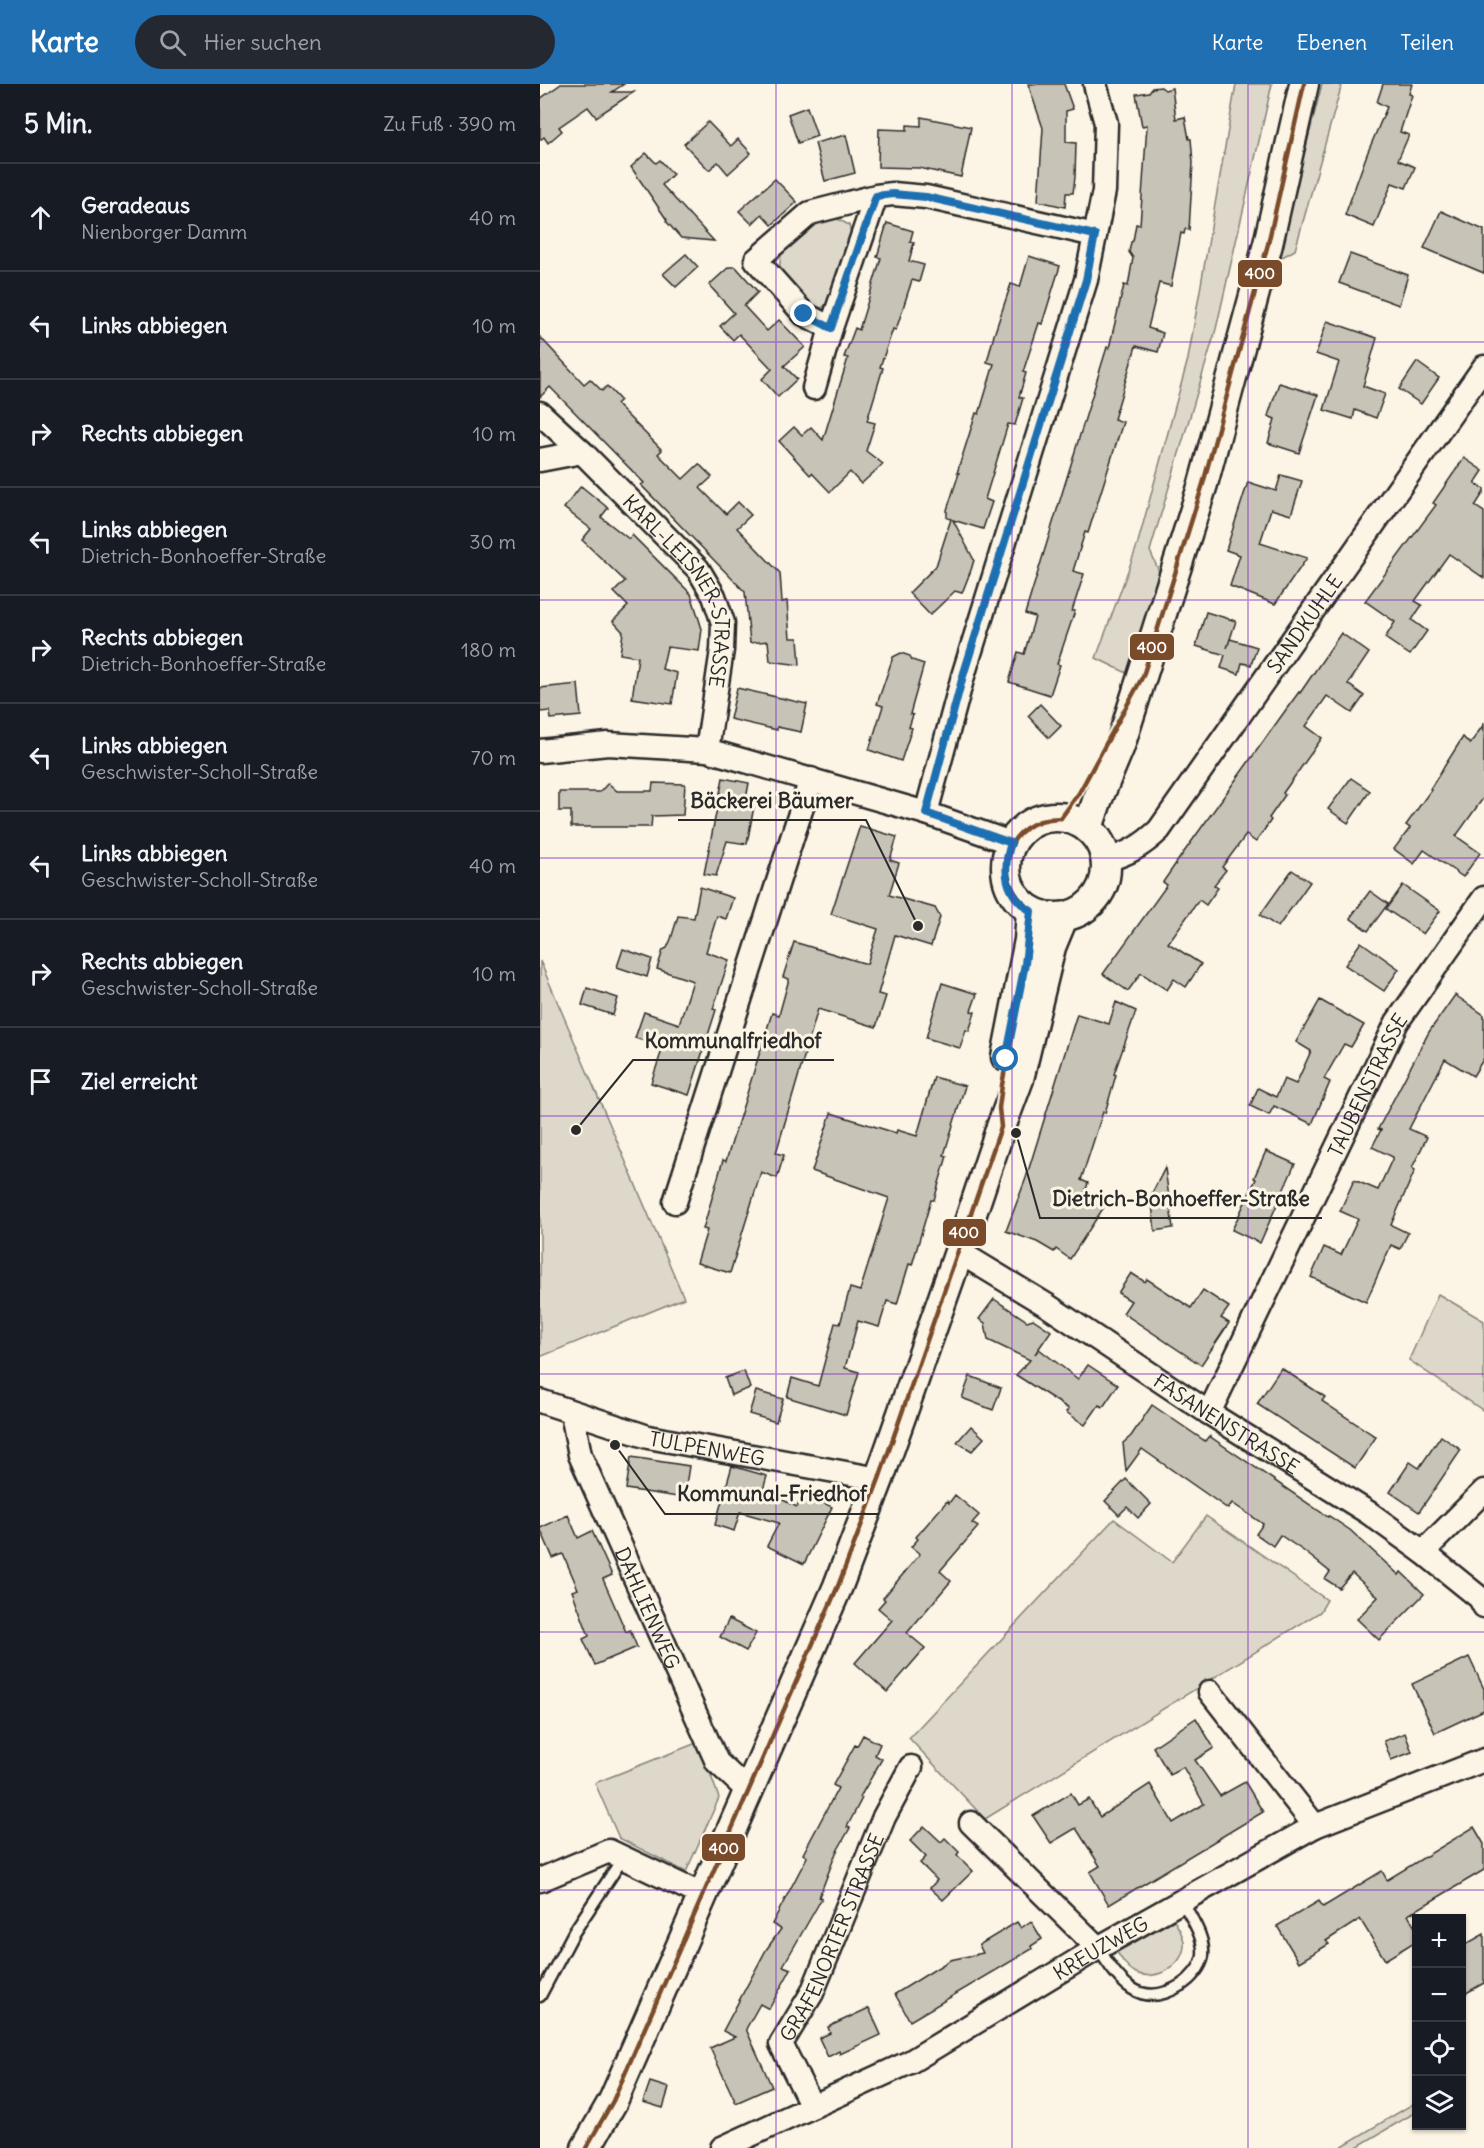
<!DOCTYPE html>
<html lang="de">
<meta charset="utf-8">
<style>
:root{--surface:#171b24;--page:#242831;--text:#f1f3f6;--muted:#9ea1a6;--line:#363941;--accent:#1f6fb2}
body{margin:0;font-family:Delius,sans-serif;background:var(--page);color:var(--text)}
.controls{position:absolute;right:18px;bottom:18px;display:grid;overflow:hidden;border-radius:0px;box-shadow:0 2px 4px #0004}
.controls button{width:54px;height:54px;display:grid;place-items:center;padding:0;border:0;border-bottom:2px solid var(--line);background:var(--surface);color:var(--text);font:30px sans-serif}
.stop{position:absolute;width:18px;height:18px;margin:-14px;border:4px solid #1f6fb2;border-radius:50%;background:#fff}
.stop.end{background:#1f6fb2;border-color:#fff;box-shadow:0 2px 6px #0008}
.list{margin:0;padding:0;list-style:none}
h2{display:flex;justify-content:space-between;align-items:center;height:78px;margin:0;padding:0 24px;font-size:26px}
h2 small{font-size:20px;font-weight:400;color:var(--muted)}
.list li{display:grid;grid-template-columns:39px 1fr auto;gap:18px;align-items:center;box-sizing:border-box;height:108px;padding:0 24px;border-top:2px solid var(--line)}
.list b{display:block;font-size:22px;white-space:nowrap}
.list p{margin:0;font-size:20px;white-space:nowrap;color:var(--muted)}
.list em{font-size:20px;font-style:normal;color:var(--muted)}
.icon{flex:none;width:33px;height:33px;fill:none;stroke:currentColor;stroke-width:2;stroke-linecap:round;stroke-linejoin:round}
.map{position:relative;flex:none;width:944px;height:2064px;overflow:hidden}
header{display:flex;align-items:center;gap:36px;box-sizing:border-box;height:84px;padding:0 30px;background:var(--accent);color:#fff}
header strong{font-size:28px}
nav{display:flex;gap:33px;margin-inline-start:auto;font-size:21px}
.search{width:420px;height:54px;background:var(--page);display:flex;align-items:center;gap:15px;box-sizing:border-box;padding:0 21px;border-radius:33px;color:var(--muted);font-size:22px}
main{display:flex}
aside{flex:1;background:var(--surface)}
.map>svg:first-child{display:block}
.green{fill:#ded8ca;stroke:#84827a;stroke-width:1.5}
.building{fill:#c8c3b7;stroke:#2b2b2b;stroke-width:1.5}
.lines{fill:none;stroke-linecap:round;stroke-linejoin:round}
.service-casing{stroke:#2b2b2b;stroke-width:15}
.minor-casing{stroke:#2b2b2b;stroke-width:27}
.tertiary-casing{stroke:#2b2b2b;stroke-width:33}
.service{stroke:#fcf5e5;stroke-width:10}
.minor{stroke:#fcf5e5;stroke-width:22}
.tertiary{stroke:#fcf5e5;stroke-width:28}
.bus-1-casing{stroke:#fcf5e5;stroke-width:9}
.bus-1{stroke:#7a4b2a;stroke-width:4.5}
.route{stroke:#1f6fb2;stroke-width:8}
.grid{fill:none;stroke:#7b2cbf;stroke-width:1.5;stroke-opacity:0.55}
.labels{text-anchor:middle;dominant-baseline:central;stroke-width:6;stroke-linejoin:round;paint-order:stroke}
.street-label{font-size:20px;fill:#2b2b2b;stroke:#fcf5e5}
.leader{fill:none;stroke:#2b2b2b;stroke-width:2}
.callout-dot{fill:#2b2b2b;stroke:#fcf5e5;stroke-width:2}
.callout-label{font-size:21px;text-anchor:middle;font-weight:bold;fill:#2b2b2b;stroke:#fcf5e5;stroke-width:6;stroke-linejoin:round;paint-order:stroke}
.line-badge{stroke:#fcf5e5;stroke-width:2}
.badge-label{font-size:16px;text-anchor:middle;font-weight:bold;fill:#fff}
</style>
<header>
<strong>Karte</strong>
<div class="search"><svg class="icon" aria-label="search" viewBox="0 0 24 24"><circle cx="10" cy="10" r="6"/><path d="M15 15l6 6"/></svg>Hier suchen</div>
<nav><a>Karte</a><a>Ebenen</a><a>Teilen</a></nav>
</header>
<main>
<aside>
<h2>5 Min.<small>Zu Fuß · 390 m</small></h2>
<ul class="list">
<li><svg class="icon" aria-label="ahead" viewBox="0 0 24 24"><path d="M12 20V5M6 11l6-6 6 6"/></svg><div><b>Geradeaus</b><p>Nienborger Damm</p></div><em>40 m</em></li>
<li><svg class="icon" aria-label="left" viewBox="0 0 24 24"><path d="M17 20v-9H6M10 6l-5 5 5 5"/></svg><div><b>Links abbiegen</b></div><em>10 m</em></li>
<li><svg class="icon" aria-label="right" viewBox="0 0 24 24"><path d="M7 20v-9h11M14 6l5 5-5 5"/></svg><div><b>Rechts abbiegen</b></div><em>10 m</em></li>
<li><svg class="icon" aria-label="left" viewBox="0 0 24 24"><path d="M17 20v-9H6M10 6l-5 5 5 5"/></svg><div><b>Links abbiegen</b><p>Dietrich-Bonhoeffer-Straße</p></div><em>30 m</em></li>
<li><svg class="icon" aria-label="right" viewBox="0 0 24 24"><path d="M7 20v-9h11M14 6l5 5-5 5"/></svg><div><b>Rechts abbiegen</b><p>Dietrich-Bonhoeffer-Straße</p></div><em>180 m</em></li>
<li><svg class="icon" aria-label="left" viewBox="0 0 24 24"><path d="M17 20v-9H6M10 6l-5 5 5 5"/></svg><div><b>Links abbiegen</b><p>Geschwister-Scholl-Straße</p></div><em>70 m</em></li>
<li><svg class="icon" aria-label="left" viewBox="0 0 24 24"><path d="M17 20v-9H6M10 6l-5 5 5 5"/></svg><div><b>Links abbiegen</b><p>Geschwister-Scholl-Straße</p></div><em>40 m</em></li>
<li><svg class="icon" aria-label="right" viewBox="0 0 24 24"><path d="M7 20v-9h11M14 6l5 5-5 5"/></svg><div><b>Rechts abbiegen</b><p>Geschwister-Scholl-Straße</p></div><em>10 m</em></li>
<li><svg class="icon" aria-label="arrive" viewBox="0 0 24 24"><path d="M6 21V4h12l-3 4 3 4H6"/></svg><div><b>Ziel erreicht</b></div></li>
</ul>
</aside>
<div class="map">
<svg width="944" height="2064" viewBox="0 0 944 2064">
<rect width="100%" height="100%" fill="#fcf5e5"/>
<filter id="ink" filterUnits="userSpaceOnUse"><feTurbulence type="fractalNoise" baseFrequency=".0167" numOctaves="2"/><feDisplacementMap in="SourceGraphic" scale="12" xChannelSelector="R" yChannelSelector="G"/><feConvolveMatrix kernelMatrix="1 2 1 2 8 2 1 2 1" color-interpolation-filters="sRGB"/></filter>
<g filter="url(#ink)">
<!-- green -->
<g class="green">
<polygon points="696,0 732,0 676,245 610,467 621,492 595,593 556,574 597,462 648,275"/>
<polygon points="782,0 802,0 755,166 737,176"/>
<polygon points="294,133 309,141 312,155 294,213 282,224 267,219 239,189 241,169 274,141"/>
<polygon points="0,877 144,1214 0,1273"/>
<polygon points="898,1210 944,1237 944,1327 869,1276"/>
<polygon points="666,1432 787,1516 780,1528 445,1735 369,1654 574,1435 632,1478"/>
<polygon points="159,1658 179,1714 146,1788 79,1754 55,1699"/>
<path d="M634,1836C637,1842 643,1850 644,1858C646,1881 616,1898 596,1889C587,1884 582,1876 577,1868Z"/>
<polygon points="876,2018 876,2028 815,2064 799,2064"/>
</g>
<!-- building -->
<g class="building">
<polygon points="21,0 84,0 72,8 94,8 56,33 48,23 19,43 22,47 8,59 4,53 0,56 0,15"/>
<polygon points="488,0 524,0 533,25 526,27 526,58 536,59 535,93 533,109 526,109 525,123 498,117 503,44"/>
<polygon points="843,0 872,0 869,10 872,11 860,48 869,51 858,76 875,83 866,104 852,99 834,143 805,131 827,70 847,23 837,18"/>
<polygon points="621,3 625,6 632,4 636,35 645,33 649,55 651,55 653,79 649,146 645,145 644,150 641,149 631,202 619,199 608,244 623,249 618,268 596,262 574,335 583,338 548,449 545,448 533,487 544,490 532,527 535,527 517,580 520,581 510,611 469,598 478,568 484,570 495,533 485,530 567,263 569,264 584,201 588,202 593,174 589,168 591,158 593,157 596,140 600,141 607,41 602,42 596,10 609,8 612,4"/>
<polygon points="267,23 277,52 258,59 248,30"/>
<polygon points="381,33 431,43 421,93 379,84 338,83 339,45 367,46 367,41 381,42"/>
<polygon points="168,38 191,62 198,55 211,69 188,90 178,78 169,86 144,60"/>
<polygon points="306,51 315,89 285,97 275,59"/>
<polygon points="106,69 116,79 120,76 133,90 122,101 174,157 141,154 126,137 127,136 91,83"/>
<polygon points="235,95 257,118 232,141 222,130 212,140 199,127"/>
<polygon points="901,127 944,146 944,189 884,164"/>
<polygon points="347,139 373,147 370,158 374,159 369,177 384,181 379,198 372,196 356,246 353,245 340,283 343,284 327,337 335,339 326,367 343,380 321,400 310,388 290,408 272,389 270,391 239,357 254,343 262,351 271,343 283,356 308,274 304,273 315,244 319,246 341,174 337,173"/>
<polygon points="146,170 158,183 136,203 123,190"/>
<polygon points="810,170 868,191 859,221 799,199"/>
<polygon points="489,172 520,182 502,240 499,239 483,288 486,289 479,313 483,314 475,341 468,340 445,415 452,418 443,445 413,436 434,476 431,486 422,509 415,507 390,531 369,509 396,482 411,435 407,434 407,426 419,389 417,389 436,329 439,330 454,280 447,278 454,251 471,200 480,203"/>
<polygon points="189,183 196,183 218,208 204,222 227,247 239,236 265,263 244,282 257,295 238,313 222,295 232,285 199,250 193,256 180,242 194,229 169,201"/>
<polygon points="787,237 837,254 823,302 845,310 836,334 815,326 813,335 784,326 799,278 776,270"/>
<polygon points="0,253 44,300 50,295 62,307 67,302 80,316 76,320 122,366 118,370 143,395 159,380 172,393 160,404 186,430 198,418 211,431 197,444 240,489 242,518 247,517 250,554 258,554 260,581 230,577 228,557 210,559 205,508 101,401 104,399 10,303 0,313"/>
<polygon points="877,278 899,294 881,320 859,305"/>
<polygon points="739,299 778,311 759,369 728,359 735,335 728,332"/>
<polygon points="924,374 943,387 935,399 944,405 944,408 935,422 944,428 944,494 909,470 875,517 882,521 872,536 887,547 870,571 845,554 855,538 825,517 896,421 893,419"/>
<polygon points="741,391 762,397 751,431 731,425 720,459 767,474 735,520 690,502 700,471 686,466 708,398 736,407"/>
<polygon points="41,402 68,424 61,433 89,455 92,451 151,510 162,545 159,567 127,563 122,585 137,589 132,620 92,614 98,573 80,570 83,548 73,537 88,522 74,508 85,497 42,456 51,445 24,424"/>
<polygon points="666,528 696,537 687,564 690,555 717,563 711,581 702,579 699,590 681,584 685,571 656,562"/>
<polygon points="801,549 829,569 808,600 824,612 812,629 787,612 766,642 782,654 743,709 745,711 729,734 731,736 716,758 706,751 682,783 686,786 674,801 678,804 666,821 659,816 628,859 661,880 646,903 634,895 627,906 601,889 588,907 563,890 627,801 623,798 639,775 745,627 759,608 760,609"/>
<polygon points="361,569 370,572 372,576 384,580 370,630 373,631 369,643 372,644 361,677 329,666 343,622 337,620 353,573"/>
<polygon points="38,600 41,632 11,635 10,627 0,628 0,604"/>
<polygon points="197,604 267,620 261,648 237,643 237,646 190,635"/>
<polygon points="500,620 521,642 509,654 488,632"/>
<polygon points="944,640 944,713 916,752 940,769 923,793 884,766 874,780 854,765 870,744 866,741 891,706 890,705 923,653 930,660"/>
<polygon points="183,694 209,699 206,715 215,717 207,760 187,757 176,792 164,790"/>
<polygon points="811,694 830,707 808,739 788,725"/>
<polygon points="68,699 77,707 112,707 113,699 145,700 143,731 112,732 111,743 31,743 31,727 19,727 19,708 60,708"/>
<polygon points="320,742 357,753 350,776 359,779 349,811 395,824 400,833 391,862 355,851 338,910 346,912 336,943 278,925 236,1069 244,1071 237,1094 221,1088 190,1189 157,1179 167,1146 163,1145 183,1076 186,1077 232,929 239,931 249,895 243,893 254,858 327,880 338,845 291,830"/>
<polygon points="752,786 770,798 738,843 720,831"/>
<polygon points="863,801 900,827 883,850 846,825"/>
<polygon points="160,803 193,814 186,835 177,832 166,868 189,876 173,925 176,926 149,1011 111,999 123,963 95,954 104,928 139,940 153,897 117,885 123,866 127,864 131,855 138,832 154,834"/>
<polygon points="830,807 848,820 828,847 810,834"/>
<polygon points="821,858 859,885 844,907 805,881"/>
<polygon points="83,865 112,875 107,893 77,883"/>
<polygon points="402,899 437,910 431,927 435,928 432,938 429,947 426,946 420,964 386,954"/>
<polygon points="47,904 78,914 73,931 42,921"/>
<polygon points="915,911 944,931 944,974 933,992 905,975 869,1045 887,1053 872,1084 875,1086 851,1141 868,1149 860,1165 851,1161 826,1218 771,1193 784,1163 801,1171 818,1135 800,1127 814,1096 838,1106 853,1073 832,1063 841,1046 838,1045 889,948"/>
<polygon points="780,916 824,941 811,963 804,960 784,995 790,998 772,1040 734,1022 729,1031 710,1022 718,1004 736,1013 744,995 756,1000 771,967 756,958"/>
<polygon points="576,918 596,927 574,990 576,991 565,1029 563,1028 541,1096 548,1099 545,1109 568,1117 530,1175 516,1165 514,1168 497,1158 466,1147 486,1094 537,930 569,940"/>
<polygon points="394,993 425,1002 404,1071 407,1072 394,1116 391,1116 372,1181 369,1180 357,1220 347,1217 339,1243 318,1237 305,1284 319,1288 306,1331 247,1313 252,1294 278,1302 295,1239 300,1240 310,1204 320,1207 349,1114 272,1087 291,1029 356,1049 357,1046 377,1052"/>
<polygon points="726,1067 755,1080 720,1159 692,1146 716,1095 714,1094"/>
<polygon points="625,1084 633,1144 615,1147 611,1111"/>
<polygon points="591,1189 605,1198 607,1195 651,1224 663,1206 689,1223 681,1234 689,1239 661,1281 583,1229 591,1217 578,1209"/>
<polygon points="454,1215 487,1237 493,1235 511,1247 495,1270 499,1265 538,1295 548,1281 578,1301 563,1323 559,1321 545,1341 526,1328 529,1325 476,1291 490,1276 448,1256 445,1239 439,1235"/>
<polygon points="741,1284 785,1313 782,1317 836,1353 815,1384 717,1320"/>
<polygon points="204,1287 210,1304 191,1311 185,1294"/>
<polygon points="430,1292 461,1304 453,1326 422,1314"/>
<polygon points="216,1307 243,1315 236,1338 209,1330"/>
<polygon points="612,1321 665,1357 669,1352 788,1433 789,1432 810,1446 859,1491 861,1488 884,1510 839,1556 817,1535 838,1513 812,1489 799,1504 785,1495 790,1488 765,1468 740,1451 733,1462 716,1450 723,1440 692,1419 688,1425 602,1365 586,1387 583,1359 591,1352"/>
<polygon points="431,1342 444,1354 432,1367 417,1358"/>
<polygon points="901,1352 921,1366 879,1428 850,1408 870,1378 879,1384"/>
<polygon points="91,1373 149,1382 144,1414 86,1405"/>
<polygon points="192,1382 227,1392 223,1406 257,1423 264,1409 292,1423 264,1480 227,1462 239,1439 200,1428 194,1447 175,1441"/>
<polygon points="586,1395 611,1420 598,1434 587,1423 579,1431 565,1417"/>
<polygon points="415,1411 439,1431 432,1439 438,1443 400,1487 411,1497 367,1549 385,1564 347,1608 315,1579 352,1536 338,1524 345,1516 343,1514 380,1470 371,1463 378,1455 376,1453 407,1417 409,1419"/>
<polygon points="28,1431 38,1454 52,1447 72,1491 63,1495 86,1548 90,1546 97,1563 55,1581 43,1555 49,1552 32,1507 38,1505 23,1470 13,1474 0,1444"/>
<polygon points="189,1535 216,1549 206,1567 180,1553"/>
<polygon points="929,1573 944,1605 944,1626 895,1649 872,1600"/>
<polygon points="656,1634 674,1664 655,1676 680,1712 705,1698 723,1728 569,1821 550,1788 560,1782 536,1744 511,1759 493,1732 531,1709 538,1721 549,1715 560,1733 610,1700 633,1739 664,1720 643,1683 630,1691 613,1663"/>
<polygon points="865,1649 872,1668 851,1676 844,1657"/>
<polygon points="323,1651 340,1660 335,1671 342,1675 320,1713 322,1714 307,1743 310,1744 296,1769 279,1813 282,1814 243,1882 251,1885 229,1925 220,1920 206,1945 232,2003 196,2019 170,1964 195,1953 183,1947 226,1866 241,1845 232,1840 267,1773 263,1770 298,1704 293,1701 315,1661 317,1662"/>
<polygon points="384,1742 401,1758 405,1754 419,1768 417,1771 433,1787 403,1816 390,1804 397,1796 380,1779 386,1773 370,1757"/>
<polygon points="934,1743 944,1760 944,1786 868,1831 876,1845 876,1857 845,1876 820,1835 786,1857 789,1860 759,1878 737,1842 779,1817 783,1823 842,1787 847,1796"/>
<polygon points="491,1837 502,1855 491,1862 492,1865 370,1937 355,1910 410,1876 443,1869 439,1861 477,1838 481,1844"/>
<polygon points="944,1850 944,1899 921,1912 921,1863"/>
<polygon points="329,1924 341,1951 300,1970 299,1967 288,1973 279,1954 290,1949 288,1943"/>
<polygon points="110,1998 129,2004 123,2024 103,2018"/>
</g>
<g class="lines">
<!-- service casing -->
<g class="service-casing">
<g id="service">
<path d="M558,1864C579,1897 600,1927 641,1901C651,1895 661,1883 663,1872C665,1852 650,1833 642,1816"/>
<polyline points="0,1912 34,1848 83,1774"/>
</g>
</g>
<!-- minor casing -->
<g class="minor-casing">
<g id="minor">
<polyline points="336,112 291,244 264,230 216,176 270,129 336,112 353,110 386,113 555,151"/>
<polyline points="274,304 291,244"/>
<path id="s1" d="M0,329L42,368L158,485L174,512L183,539L182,566L167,666"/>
<polyline points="0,376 42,368"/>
<polyline points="0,667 68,660 167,666 386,729 471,759"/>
<polyline points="386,729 423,592 546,196 564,107 566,39 555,0"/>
<path id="s2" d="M566,776C588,770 602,762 619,746L944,283"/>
<polyline points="135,1118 271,695"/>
<path id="s3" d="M419,1168L508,1222L669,1329L829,1429L883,1468L940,1514L944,1522"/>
<path id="s4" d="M0,1317L108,1353L339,1395"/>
<path id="s5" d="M32,1329L40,1371L177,1678L208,1707"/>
<path id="s6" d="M669,1329L857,938L944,814"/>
<polyline points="883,1468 944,1407"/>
<polyline points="670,1608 775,1742"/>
<polyline points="431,1739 558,1864"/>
<polyline points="0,1796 69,1767 162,1811"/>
<path id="s7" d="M272,2022L241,1960L272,1909L344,1733L371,1683"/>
<path id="s8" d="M182,2064L370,1978L558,1864L775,1742L944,1676"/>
</g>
</g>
<!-- tertiary casing -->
<g class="tertiary-casing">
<g id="tertiary">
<circle cx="516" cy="783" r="50"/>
<polyline points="548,744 557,717 580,662 663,400 728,160 764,0"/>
<polyline points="466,973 489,856 491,827"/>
<polyline points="46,2064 73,2017 298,1502 339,1395 419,1168 461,1043 479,995 511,863 523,834"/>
</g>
</g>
<!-- service -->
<use href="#service" class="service"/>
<!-- minor -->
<use href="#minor" class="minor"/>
<!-- tertiary -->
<use href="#tertiary" class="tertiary"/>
<!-- bus-1 casing -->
<g class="bus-1-casing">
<g id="bus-1">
<polyline points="521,734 539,709 603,592 663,400 728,160 764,0"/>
<path d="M491,827C448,792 464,735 521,734"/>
<polyline points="46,2064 73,2017 298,1502 339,1395 461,1043 459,1024 462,1001 489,856 491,827"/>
</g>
</g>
<!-- bus-1 -->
<use href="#bus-1" class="bus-1"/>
</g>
</g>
<g class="lines" filter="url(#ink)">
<!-- route -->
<path class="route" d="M264,230L291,244L336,112L353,110L386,113L555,151L546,196L423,592L386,729L471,759C462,786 464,810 491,827L485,880L466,975"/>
</g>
<!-- grid -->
<path class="grid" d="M236,0V2064M472,0V2064M708,0V2064M0,258H944M0,516H944M0,774H944M0,1032H944M0,1290H944M0,1548H944M0,1806H944"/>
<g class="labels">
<!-- street labels -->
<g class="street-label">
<text stroke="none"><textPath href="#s1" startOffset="234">KARL-LEISNER-STRASSE</textPath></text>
<text stroke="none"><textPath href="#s2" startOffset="314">SANDKUHLE</textPath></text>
<text stroke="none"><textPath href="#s6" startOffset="364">TAUBENSTRASSE</textPath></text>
<text stroke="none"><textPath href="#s3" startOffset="318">FASANENSTRASSE</textPath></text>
<text stroke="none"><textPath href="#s4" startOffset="174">TULPENWEG</textPath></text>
<text stroke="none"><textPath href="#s5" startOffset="210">DAHLIENWEG</textPath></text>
<text stroke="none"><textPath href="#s7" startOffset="188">GRAFENORTER STRASSE</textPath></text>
<text stroke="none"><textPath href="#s8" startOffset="429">KREUZWEG</textPath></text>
</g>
</g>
<!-- callouts -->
<path class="leader" d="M378 842L326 736H138M36 1046L93 976H294M476 1049L500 1134H782M75 1361L125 1430H339"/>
<g class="callout-dot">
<circle cx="378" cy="842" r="6"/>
<circle cx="36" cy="1046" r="6"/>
<circle cx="476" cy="1049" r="6"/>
<circle cx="75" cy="1361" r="6"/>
</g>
<g class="callout-label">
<text x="232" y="724">Bäckerei Bäumer</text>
<text x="193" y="964">Kommunalfriedhof</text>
<text x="641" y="1122">Dietrich-Bonhoeffer-Straße</text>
<text x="232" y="1417">Kommunal-Friedhof</text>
</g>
<g class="line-badge">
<rect x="697" y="175" width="46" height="29" rx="6" fill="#7a4b2a"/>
<rect x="589" y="549" width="46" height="28" rx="6" fill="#7a4b2a"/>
<rect x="402" y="1134" width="45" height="29" rx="6" fill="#7a4b2a"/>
<rect x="161" y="1749" width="45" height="29" rx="6" fill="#7a4b2a"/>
</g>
<g class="badge-label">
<text x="720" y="195">400</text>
<text x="612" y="569">400</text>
<text x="424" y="1154">400</text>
<text x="184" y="1770">400</text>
</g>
</svg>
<div class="controls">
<button>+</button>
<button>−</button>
<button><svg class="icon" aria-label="locate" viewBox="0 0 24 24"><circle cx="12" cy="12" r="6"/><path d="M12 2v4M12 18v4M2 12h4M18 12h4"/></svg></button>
<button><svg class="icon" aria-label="layers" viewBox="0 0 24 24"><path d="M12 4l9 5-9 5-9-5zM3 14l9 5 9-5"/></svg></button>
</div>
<div class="stop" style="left:466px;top:975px"></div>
<div class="stop end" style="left:264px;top:230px"></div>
</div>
</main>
